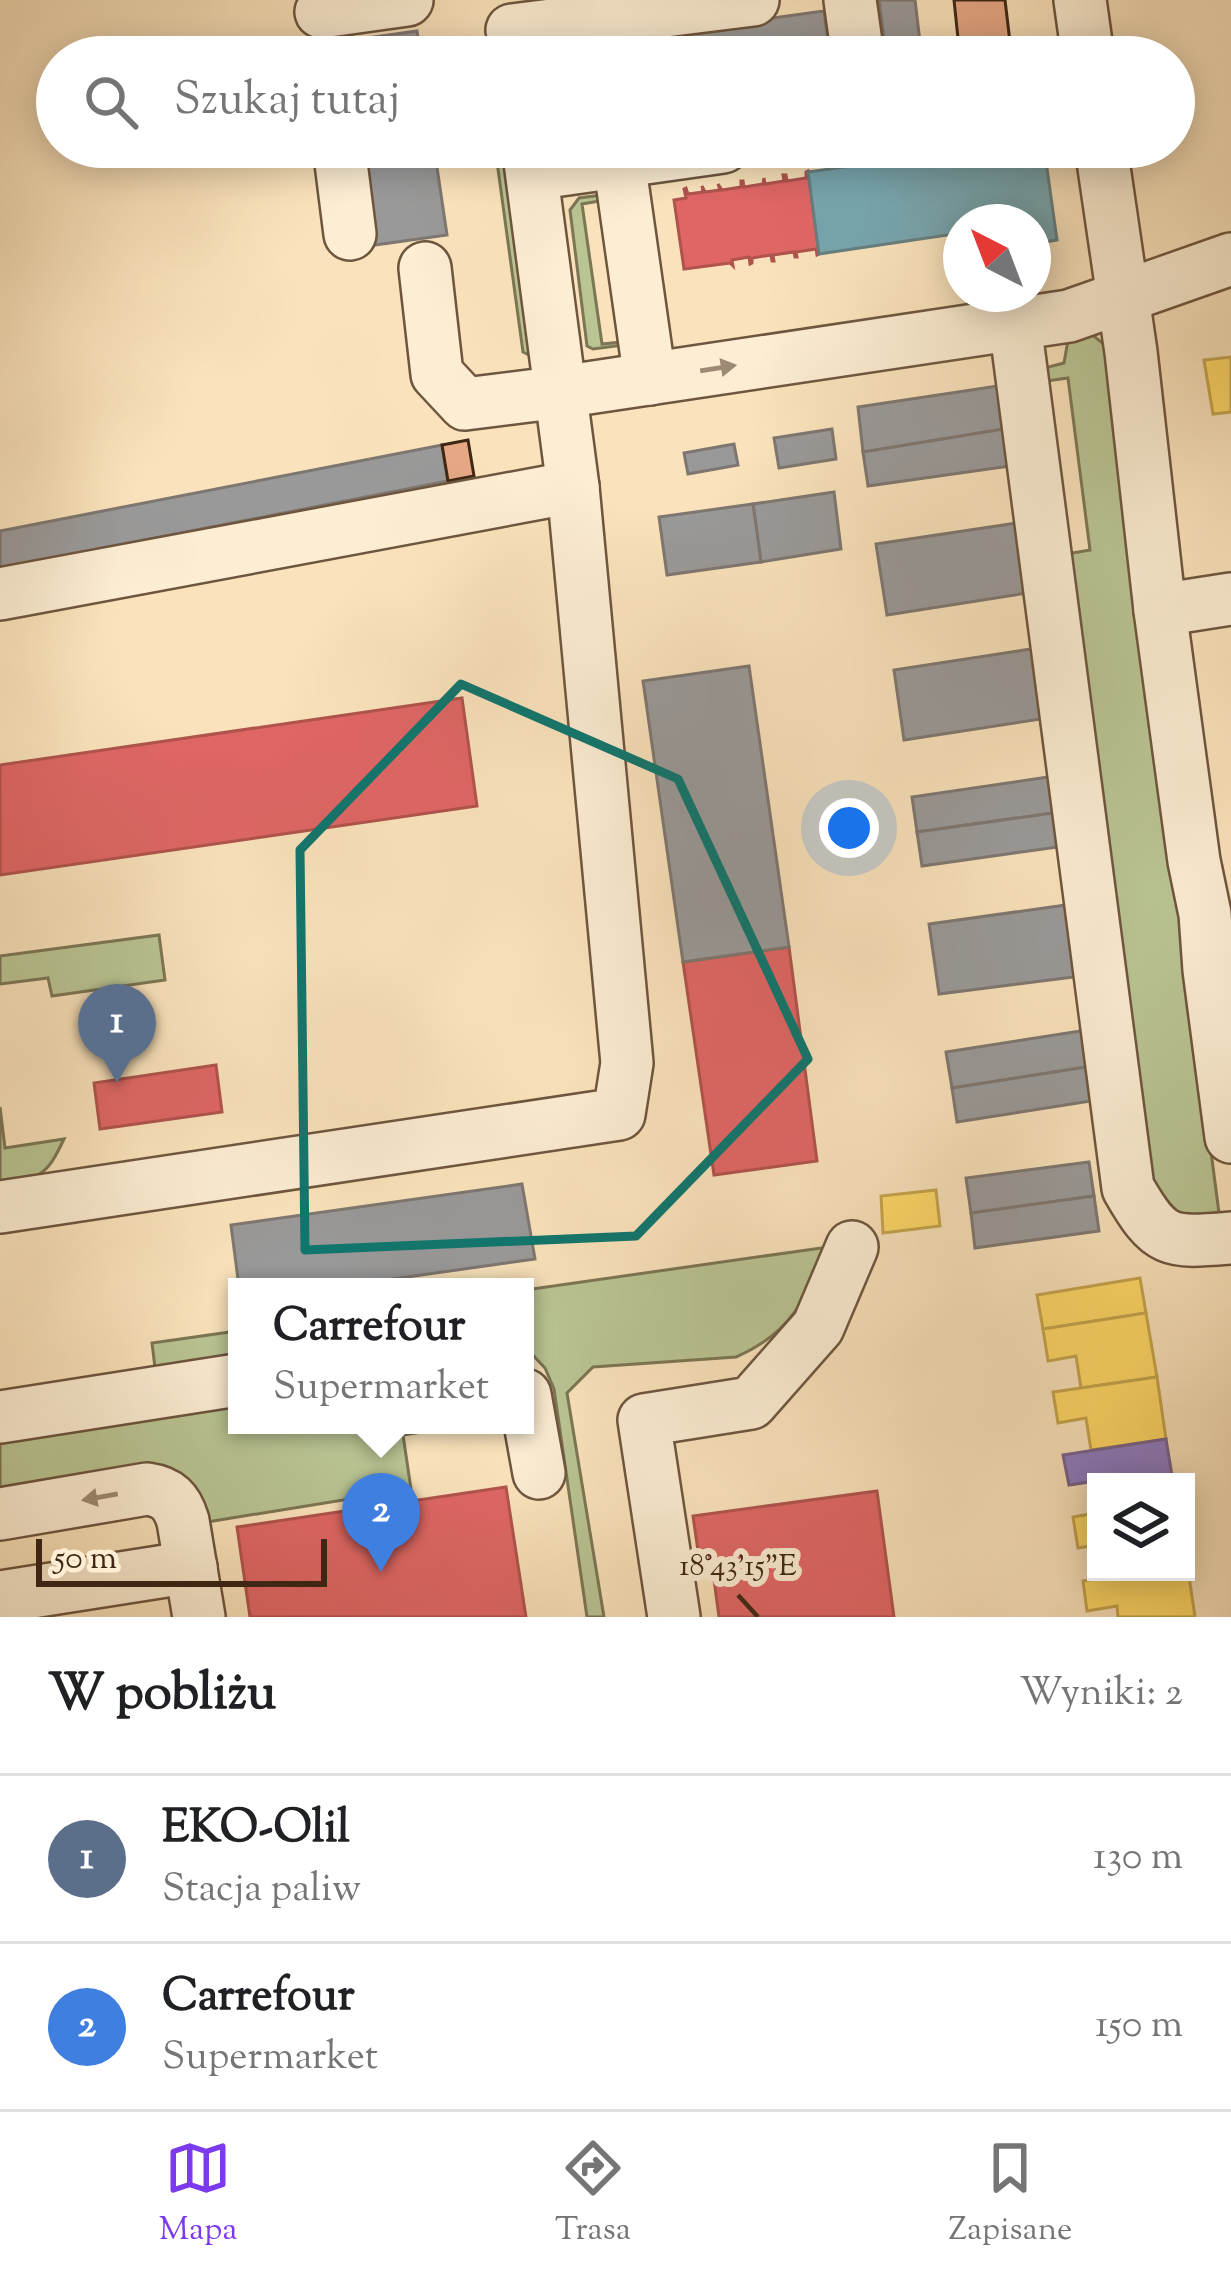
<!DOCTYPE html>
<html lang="pl">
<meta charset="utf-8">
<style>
:root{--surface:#fff;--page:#f6f6f6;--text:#202124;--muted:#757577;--line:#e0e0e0;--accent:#7c3aed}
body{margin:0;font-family:"Sorts Mill Goudy",serif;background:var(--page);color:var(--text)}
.controls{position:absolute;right:36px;bottom:36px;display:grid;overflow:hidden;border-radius:0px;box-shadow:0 6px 30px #0003}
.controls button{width:108px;height:108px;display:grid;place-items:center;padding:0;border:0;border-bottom:3px solid var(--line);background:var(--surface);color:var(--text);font:60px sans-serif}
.compass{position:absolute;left:943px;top:204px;width:108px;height:108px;border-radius:50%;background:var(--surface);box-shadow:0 6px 30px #0003;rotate:318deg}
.scale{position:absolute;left:36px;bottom:30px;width:291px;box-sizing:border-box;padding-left:12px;border:6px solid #3f2714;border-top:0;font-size:33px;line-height:42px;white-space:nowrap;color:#3f2714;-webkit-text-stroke:9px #fcedd3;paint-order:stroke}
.you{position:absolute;left:849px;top:828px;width:42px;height:42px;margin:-30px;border:9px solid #fff;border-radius:50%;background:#1a73e8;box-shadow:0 0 0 18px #1a73e833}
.badge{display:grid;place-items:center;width:78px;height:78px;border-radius:50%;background:var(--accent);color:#fff;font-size:39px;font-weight:700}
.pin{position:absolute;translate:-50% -99px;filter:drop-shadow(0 3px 6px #0008)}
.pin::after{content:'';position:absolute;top:63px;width:42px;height:36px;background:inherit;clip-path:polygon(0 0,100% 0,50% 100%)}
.popup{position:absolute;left:228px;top:1278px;width:306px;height:156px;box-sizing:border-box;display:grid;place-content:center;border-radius:0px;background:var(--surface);filter:drop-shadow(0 3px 9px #0005);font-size:39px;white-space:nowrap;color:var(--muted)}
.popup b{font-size:45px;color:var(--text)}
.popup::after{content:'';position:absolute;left:50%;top:100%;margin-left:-24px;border:24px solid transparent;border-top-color:var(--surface)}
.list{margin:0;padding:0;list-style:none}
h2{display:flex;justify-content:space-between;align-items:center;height:156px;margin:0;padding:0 48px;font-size:51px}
h2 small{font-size:39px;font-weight:400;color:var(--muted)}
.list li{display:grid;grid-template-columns:78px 1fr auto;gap:36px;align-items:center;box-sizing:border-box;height:168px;padding:0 48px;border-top:3px solid var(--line)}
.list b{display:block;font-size:45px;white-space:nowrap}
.list p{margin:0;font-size:39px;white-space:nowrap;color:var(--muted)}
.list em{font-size:39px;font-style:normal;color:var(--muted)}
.icon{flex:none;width:66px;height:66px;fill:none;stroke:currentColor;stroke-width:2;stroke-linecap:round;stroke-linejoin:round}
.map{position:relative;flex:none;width:1231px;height:1617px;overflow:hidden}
.search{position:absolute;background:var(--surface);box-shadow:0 6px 30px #0003;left:36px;right:36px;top:36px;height:132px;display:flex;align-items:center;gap:30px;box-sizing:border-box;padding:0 42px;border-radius:66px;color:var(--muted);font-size:45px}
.sheet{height:492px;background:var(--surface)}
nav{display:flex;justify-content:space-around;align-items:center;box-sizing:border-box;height:168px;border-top:3px solid var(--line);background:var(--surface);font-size:33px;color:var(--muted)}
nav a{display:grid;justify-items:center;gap:6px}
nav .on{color:var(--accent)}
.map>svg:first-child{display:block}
.green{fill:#bac594;stroke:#7c7654;stroke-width:3}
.homes{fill:#ffd966;stroke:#c5a44d;stroke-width:3}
.shops{fill:#e06666;stroke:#b0534d;stroke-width:3}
.offices{fill:#8e7cc3;stroke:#76628e;stroke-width:3}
.public{fill:#76a5af;stroke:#667f80;stroke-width:3}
.industry{fill:#999;stroke:#7e7771;stroke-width:3}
.building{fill:#e5a784;stroke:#3f2714;stroke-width:3}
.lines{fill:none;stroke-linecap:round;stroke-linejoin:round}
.minor-casing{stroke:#6e563e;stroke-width:56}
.minor{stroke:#fcedd3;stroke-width:51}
.oneway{fill:#9e8a74}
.marked{fill:none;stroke:#0f766e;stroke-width:9;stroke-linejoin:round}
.ticks{fill:none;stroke:#3f2714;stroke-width:4.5}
.ticks-label{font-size:30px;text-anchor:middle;fill:#3f2714;stroke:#fcedd3;stroke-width:12;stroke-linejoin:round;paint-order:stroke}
</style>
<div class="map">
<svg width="1231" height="1617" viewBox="0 0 1231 1617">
<rect width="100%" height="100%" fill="#fae3bc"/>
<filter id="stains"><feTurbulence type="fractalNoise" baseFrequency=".00167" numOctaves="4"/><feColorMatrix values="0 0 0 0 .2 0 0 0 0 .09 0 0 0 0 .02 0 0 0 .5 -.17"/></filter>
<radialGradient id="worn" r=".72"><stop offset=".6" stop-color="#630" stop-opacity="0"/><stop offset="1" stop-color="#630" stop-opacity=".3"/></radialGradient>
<!-- green -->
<g class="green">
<polygon points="495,147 508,147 533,357 523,352"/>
<polygon points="610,194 611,199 582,204 602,344 632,341 632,344 593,349 587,346 570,210 579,198"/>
<polygon points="1084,333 1094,336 1106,346 1219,1213 1213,1220 1188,1224 1148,1182 1061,555 1090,550 1068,378 1039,382 1037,370 1064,363 1068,340"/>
<polygon points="159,935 165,980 52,996 48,978 0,984 0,956"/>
<path d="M0,1107L5,1148L64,1139C46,1177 41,1178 0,1182Z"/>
<path d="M828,1247C806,1299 790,1334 736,1357L593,1367L567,1393L604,1617H587L554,1389L545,1368L525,1347V1290Z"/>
<polygon points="237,1331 237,1364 156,1376 152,1343"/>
<polygon points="237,1399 237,1425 466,1425 403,1435 411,1489 201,1523 197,1508 0,1492 0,1436"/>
</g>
<!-- homes -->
<g class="homes">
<polygon points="1231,357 1231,412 1213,414 1204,360"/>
<polygon points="936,1190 940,1226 883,1233 881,1196"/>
<polygon points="1140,1278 1146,1313 1043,1329 1037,1295"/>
<polygon points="1146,1313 1157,1377 1081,1388 1076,1356 1048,1361 1043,1329"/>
<polygon points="1157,1377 1166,1439 1091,1450 1086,1418 1058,1423 1053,1392"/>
<polygon points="1096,1513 1096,1545 1078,1548 1073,1517"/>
<polygon points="1187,1563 1195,1617 1118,1617 1117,1606 1087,1611 1083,1581 1134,1572 1186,1572"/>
</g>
<!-- shops -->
<g class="shops">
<polygon points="808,171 819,254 817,255 816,249 796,252 797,257 795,257 794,252 773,255 774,261 772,261 771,255 752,258 752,263 750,264 749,257 732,260 733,266 730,263 684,269 674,200 686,198 684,189 686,188 688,194 703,192 702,186 705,192 720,190 718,184 722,190 741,187 741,181 743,181 744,187 763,184 764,178 765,184 784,181 783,175 786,175 787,181 806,178 806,172"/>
<polygon points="462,698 477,806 0,875 0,765"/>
<polygon points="789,947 817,1161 714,1175 683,962"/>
<polygon points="216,1065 222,1112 100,1129 94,1083"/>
<polygon points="506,1487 526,1617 250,1617 237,1527"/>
<polygon points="877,1491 894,1617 719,1617 711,1557 699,1558 693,1516"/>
</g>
<!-- offices -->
<polygon class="offices" points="1166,1439 1173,1482 1096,1481 1069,1485 1063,1455"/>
<!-- public -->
<polygon class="public" points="991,147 1044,147 1057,240 1033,244 1033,222 961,222 961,233 819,254 808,172 937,154 938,162 957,159 956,152"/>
<!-- industry -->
<g class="industry">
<polygon points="879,0 915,0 920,42 885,47"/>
<polygon points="824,11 830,57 580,57 578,45"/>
<polygon points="417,31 421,57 347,57 345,41"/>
<polygon points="360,147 434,147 447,235 375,245"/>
<polygon points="998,386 1004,429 863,452 858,407"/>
<polygon points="832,429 836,459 779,468 774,438"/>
<polygon points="1004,429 1010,466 868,486 863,452"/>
<polygon points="734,444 738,465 688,474 684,453"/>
<polygon points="442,445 448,481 0,568 0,531"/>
<polygon points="834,492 841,549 761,562 753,504"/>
<polygon points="753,504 761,562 667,575 659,517"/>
<polygon points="1017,523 1027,593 887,615 876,544"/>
<polygon points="1037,648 1047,718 904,740 894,670"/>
<polygon points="749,666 789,947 683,962 643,681"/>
<polygon points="1055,776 1060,812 917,832 912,797"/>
<polygon points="1060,812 1065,846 922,866 917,832"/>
<polygon points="1073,904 1082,976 939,994 929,924"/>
<polygon points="1087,1030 1093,1066 952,1088 946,1052"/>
<polygon points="1093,1066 1097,1100 957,1122 952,1088"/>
<polygon points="1089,1162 1094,1196 971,1213 966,1178"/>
<polygon points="522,1184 535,1259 336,1287 239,1287 231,1225"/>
<polygon points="1094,1196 1099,1231 975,1248 971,1213"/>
</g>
<!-- building -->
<g class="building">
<polygon points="954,0 1005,0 1010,42 959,48"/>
<polygon points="468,440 474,476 448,481 442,445"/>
</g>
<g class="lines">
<!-- minor casing -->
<g class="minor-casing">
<g id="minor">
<polyline points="850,0 858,57"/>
<polyline points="1080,0 1088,57"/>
<polyline points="321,12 407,0"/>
<polyline points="512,30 753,0"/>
<polyline points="339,147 350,234"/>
<polyline points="1101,147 1131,352 1160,610 1194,861 1205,914 1209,970 1231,1137"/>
<polyline points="619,161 650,379"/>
<polyline points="532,174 723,147"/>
<polyline points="425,268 437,374 465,404 561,392 1069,316 1231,259"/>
<path d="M1015,324L1128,1188C1160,1244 1168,1243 1231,1238"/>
<polyline points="0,594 573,487"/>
<polyline points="1160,610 1231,599"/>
<polyline points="0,1207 619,1114 627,1063 573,487 528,147"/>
<polyline points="525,1395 539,1473"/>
<polyline points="0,1417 237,1380"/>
<path d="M0,1514L147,1489C168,1492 177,1501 183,1521L199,1617"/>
<polyline points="0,1597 191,1567"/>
<polyline points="674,1617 644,1420 751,1403 818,1327 852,1247"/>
</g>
</g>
<!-- minor -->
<use href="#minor" class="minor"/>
</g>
<!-- one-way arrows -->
<defs><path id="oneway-solid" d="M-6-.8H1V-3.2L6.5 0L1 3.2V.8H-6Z" transform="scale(3)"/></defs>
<g class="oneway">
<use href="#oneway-solid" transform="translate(718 368) rotate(-9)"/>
<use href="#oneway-solid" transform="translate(100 1497) rotate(170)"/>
</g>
<!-- marked area -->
<path class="marked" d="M461,684L678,779L808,1059L636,1236L305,1250L300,850Z"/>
<!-- ticks -->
<path class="ticks" d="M738,1595L758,1617"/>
<g class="ticks-label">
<text x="738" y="1575">18°43'15"E</text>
</g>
<rect width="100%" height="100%" filter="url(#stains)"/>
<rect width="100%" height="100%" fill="url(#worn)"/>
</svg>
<div class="controls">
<button><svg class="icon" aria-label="layers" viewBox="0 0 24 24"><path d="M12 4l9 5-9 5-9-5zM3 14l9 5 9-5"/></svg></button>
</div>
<svg class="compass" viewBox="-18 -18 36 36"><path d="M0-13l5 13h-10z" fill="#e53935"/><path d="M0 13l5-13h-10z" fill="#757577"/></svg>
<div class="scale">50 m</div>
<div class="you"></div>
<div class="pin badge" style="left:117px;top:1083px;background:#5c6f8a">1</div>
<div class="pin badge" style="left:381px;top:1572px;background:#3f7fe0">2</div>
<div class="popup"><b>Carrefour</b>Supermarket</div>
<div class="search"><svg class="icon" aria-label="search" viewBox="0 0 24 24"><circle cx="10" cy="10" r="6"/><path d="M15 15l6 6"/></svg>Szukaj tutaj</div>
</div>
<section class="sheet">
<h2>W pobliżu<small>Wyniki: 2</small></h2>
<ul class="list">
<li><span class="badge" style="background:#5c6f8a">1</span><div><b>EKO-Olil</b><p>Stacja paliw</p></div><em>130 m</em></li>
<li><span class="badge" style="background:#3f7fe0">2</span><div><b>Carrefour</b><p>Supermarket</p></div><em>150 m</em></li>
</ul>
</section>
<nav>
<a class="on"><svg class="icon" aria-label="map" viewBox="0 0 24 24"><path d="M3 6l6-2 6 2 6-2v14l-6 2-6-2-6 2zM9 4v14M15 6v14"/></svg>Mapa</a>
<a><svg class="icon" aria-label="directions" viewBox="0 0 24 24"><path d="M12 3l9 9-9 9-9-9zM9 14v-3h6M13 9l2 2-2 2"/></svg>Trasa</a>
<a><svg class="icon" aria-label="saved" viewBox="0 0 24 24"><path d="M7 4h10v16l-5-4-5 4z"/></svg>Zapisane</a>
</nav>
